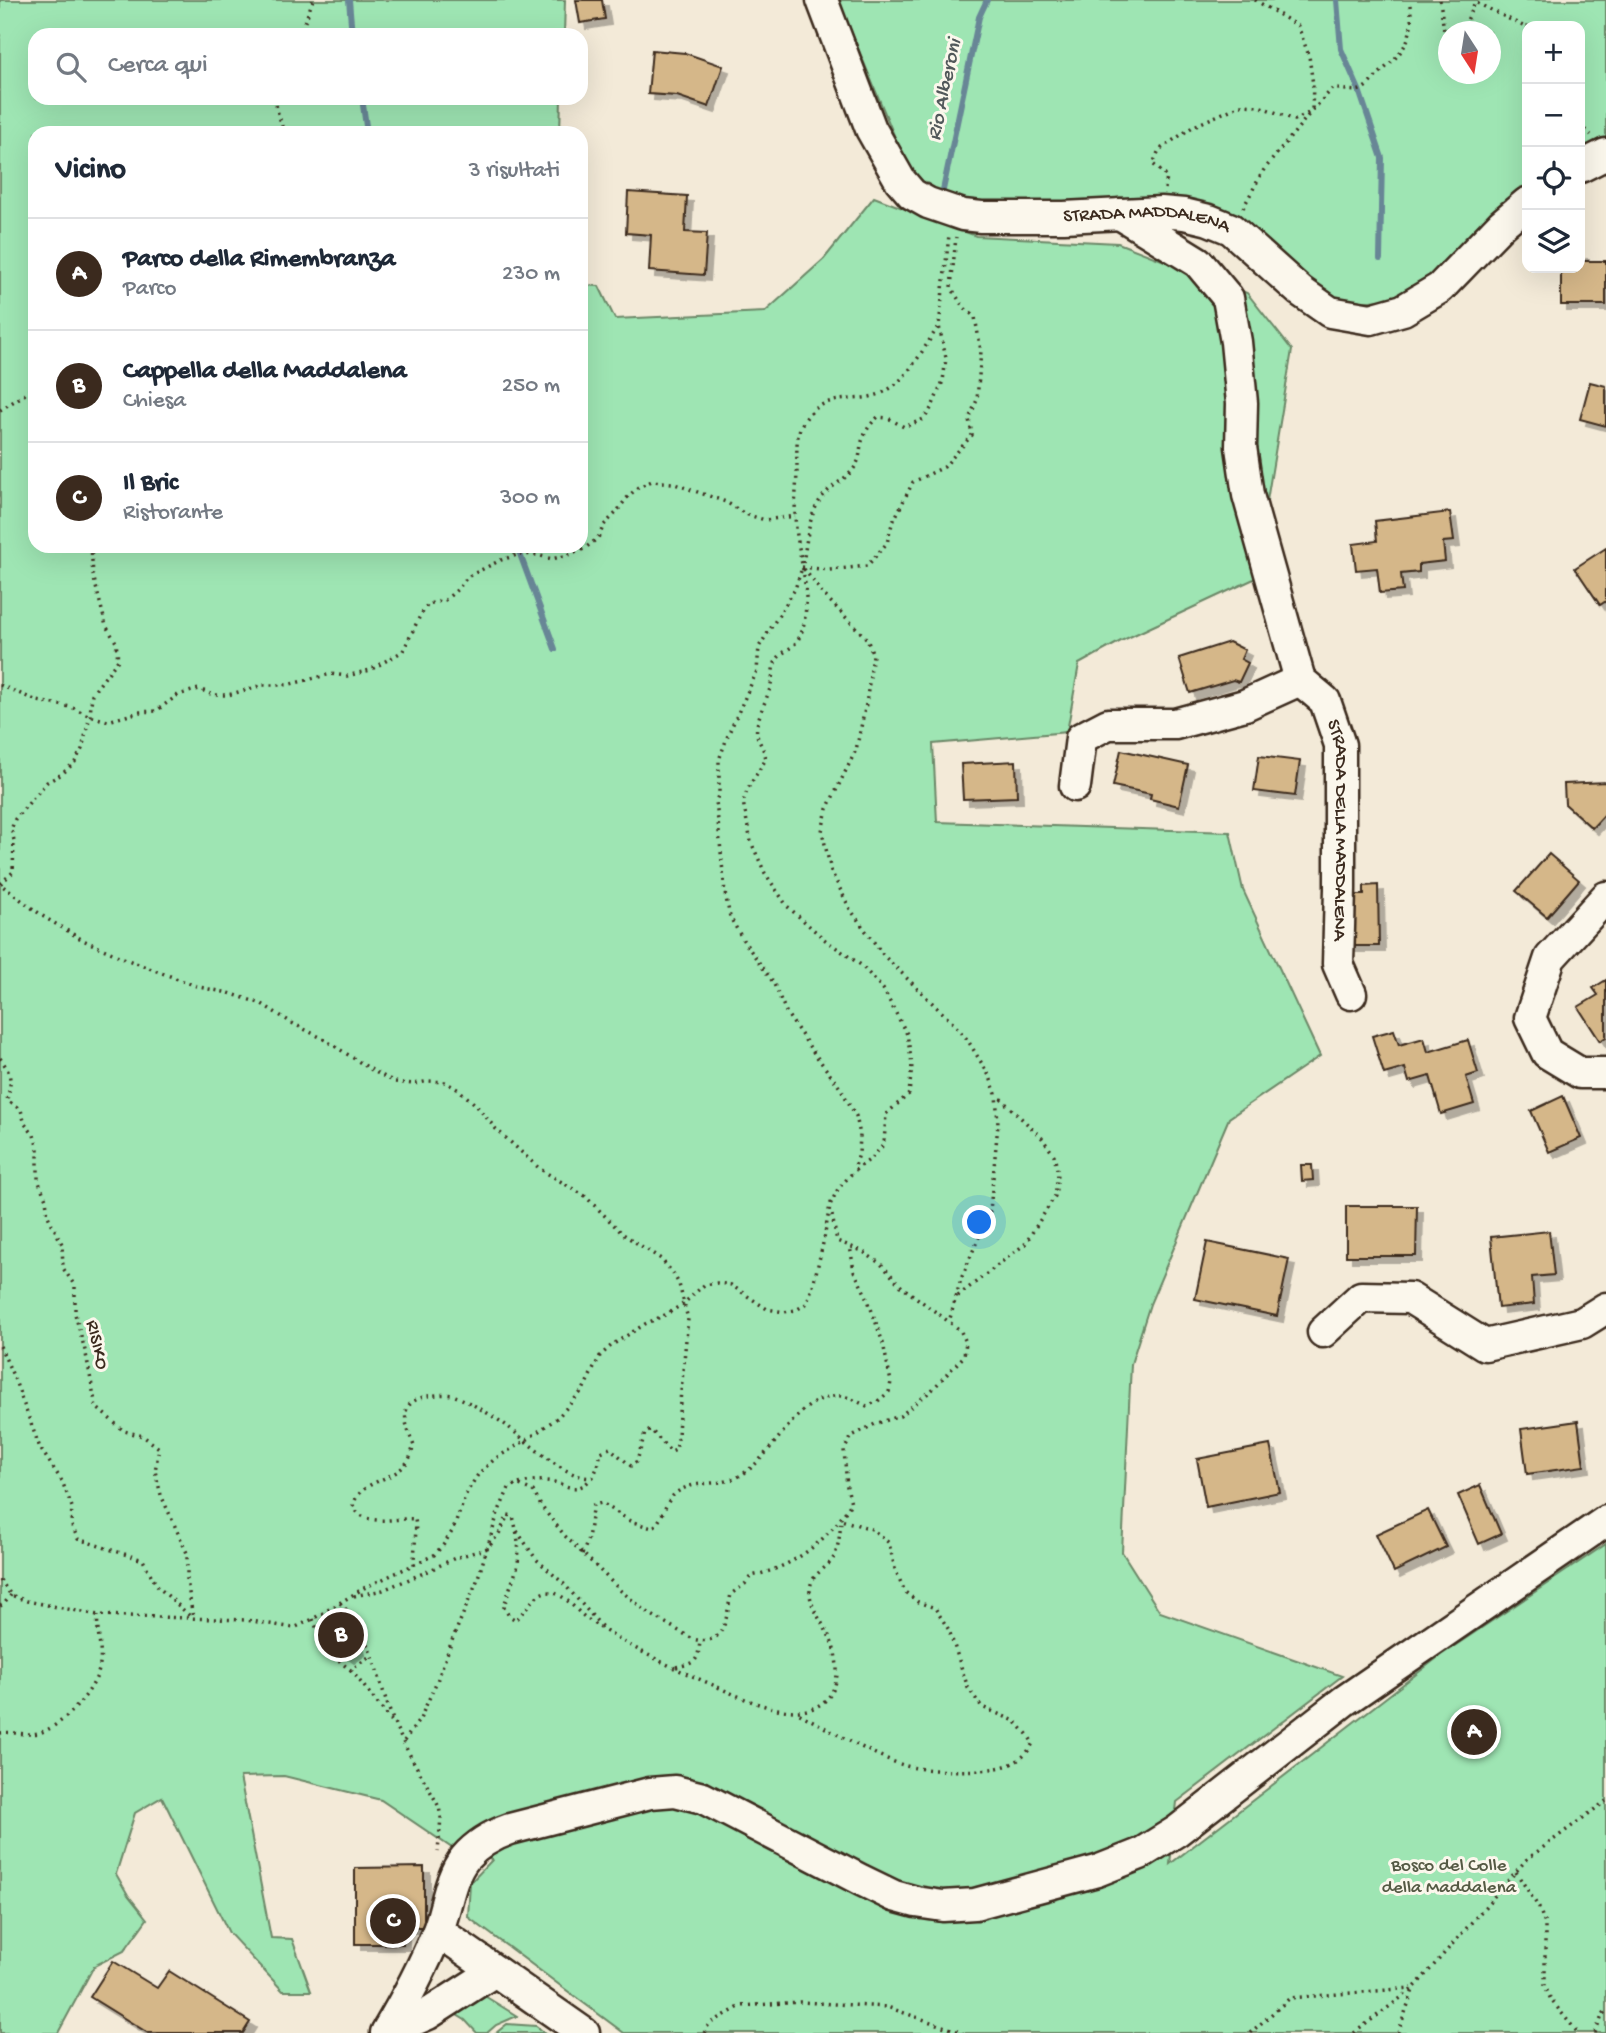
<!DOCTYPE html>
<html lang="it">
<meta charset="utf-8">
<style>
:root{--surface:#fff;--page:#f6f6f7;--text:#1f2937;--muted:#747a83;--line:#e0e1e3;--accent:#3b2a1e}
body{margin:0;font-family:"Gochi Hand",sans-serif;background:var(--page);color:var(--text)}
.controls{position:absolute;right:21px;top:21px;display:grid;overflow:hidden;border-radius:14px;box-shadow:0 7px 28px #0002}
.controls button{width:63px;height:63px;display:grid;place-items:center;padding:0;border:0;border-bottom:2px solid var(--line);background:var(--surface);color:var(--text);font:35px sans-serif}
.compass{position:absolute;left:1438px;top:21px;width:63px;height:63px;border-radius:50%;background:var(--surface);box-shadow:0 7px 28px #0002;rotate:168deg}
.you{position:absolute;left:980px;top:1223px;width:24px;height:24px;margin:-18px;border:5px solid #fff;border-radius:50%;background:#1a73e8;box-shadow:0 0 0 10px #1a73e833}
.badge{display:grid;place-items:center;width:46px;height:46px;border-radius:50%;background:var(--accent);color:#fff;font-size:23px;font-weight:700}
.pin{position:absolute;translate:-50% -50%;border:4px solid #fff;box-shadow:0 2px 7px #0006}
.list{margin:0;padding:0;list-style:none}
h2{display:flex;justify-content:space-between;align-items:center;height:91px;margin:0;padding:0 28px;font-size:30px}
h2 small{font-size:23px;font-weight:400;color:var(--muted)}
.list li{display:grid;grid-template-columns:46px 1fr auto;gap:21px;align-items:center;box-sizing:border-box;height:112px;padding:0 28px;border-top:2px solid var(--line)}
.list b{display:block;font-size:26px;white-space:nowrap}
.list p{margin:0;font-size:23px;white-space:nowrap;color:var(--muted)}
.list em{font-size:23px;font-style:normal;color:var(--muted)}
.icon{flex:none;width:38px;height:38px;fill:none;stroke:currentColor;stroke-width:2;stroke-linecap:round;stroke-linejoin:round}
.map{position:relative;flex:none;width:1606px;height:2033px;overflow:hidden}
.search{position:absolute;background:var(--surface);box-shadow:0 7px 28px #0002;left:28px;top:28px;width:560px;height:77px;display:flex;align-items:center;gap:18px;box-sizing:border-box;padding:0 24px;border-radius:21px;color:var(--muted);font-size:26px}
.panel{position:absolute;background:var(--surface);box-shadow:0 7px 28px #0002;left:28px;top:126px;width:560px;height:427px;border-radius:21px}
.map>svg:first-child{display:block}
.green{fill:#9ee5b3;stroke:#6c8868;stroke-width:2;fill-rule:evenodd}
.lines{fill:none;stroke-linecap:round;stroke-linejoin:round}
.stream{stroke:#678696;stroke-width:6}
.building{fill:#d5b789;stroke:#3b2a1e;stroke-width:2;filter:url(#shadow)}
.minor-casing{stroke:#3b2a1e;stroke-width:35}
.path{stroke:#3b2a1e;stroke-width:3.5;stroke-dasharray:2 5;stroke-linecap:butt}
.minor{stroke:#fbf7ec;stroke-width:30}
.labels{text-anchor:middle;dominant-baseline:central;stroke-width:6;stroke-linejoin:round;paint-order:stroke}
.street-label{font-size:19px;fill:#3b2a1e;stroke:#fbf7ec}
.park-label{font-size:19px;fill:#545943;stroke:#fbf7ec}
.water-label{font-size:21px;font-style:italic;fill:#51585a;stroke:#fbf7ec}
</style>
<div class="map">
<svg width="1606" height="2033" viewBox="0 0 1606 2033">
<defs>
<filter id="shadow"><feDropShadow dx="6" dy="6" stdDeviation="0" flood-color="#0004"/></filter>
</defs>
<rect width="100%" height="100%" fill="#f3ead8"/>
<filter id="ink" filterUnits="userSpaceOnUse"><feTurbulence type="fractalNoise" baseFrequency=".0143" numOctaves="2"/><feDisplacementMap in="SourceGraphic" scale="14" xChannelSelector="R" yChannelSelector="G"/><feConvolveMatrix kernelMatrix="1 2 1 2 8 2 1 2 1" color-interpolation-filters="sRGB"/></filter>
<g filter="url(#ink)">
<!-- green -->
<g class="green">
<polygon points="0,0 565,0 564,35 35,35 35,98 561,98 560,133 35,133 35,546 581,546 581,285 599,286 615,319 765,312 824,259 874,197 976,236 1118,243 1247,293 1292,350 1254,579 1121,641 1079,664 1067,732 933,744 937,822 1230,832 1243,890 1320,1056 1229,1118 1150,1304 1131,1364 1122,1552 1160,1612 1342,1676 1177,1802 1170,1864 1441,1655 1606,1544 1606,2033 624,2033 468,1917 470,1883 492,1860 452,1848 381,1800 284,1776 240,1777 271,1938 292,1939 311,1991 283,1991 229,1933 162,1797 135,1813 116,1874 128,1895 147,1919 124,1951 94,1966 58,2033 0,2033"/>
<path d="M838,0H1606V144L1580,158V26H1527V187L1466,247L1406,298L1346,303L1307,286L1254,237L1204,202L965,207L910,174ZM1448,32H1490V74H1448Z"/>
<polygon points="483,1995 517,2016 496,2025 487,2033 477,2033 465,2020 447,2009"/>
<polygon points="507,2024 536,2026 545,2033 496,2033"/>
</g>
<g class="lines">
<!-- stream -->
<g class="stream">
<polyline points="349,0 352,35"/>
<polyline points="1337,0 1341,49 1359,90 1382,158 1380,259"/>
<polyline points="362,98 367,133"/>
<polyline points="943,190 979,17 987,0"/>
<polyline points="517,546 555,649"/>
</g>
</g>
<!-- building -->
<g class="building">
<polygon points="576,0 602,0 605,19 580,23"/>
<polygon points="652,50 685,53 723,66 709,107 677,96 648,94"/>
<polygon points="628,192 687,196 685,232 707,233 704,275 649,271 651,235 626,233"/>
<polygon points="1580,253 1583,253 1583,261 1606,261 1606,305 1561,305 1561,268 1580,268"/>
<polygon points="1590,382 1606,386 1606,426 1580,419"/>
<polygon points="1450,512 1454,541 1443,542 1445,561 1419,564 1419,572 1401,574 1403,591 1380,593 1377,568 1356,570 1353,544 1377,541 1375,521"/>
<polygon points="1606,548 1606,601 1600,605 1575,568"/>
<polygon points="1229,642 1245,650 1241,659 1248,663 1239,682 1233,680 1190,693 1179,658"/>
<polygon points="1121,750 1188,765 1179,806 1150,799 1151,794 1113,786"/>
<polygon points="1259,756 1300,761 1295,796 1254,791"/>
<polygon points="1016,761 1017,797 963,799 961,764"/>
<polygon points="1606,782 1606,813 1592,828 1565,804 1564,784"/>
<polygon points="1549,854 1579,880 1547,917 1516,891"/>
<polygon points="1378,885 1379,946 1344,946 1344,895 1364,895 1364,886"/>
<polygon points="1606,980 1606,1037 1600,1041 1578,1007 1598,995 1593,988"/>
<polygon points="1394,1030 1399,1045 1424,1038 1428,1052 1468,1040 1478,1073 1466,1077 1474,1104 1441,1114 1430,1076 1409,1082 1405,1068 1384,1074 1372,1036"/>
<polygon points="1563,1096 1581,1138 1549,1152 1531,1111"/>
<polygon points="1301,1165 1312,1165 1313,1180 1302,1181"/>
<polygon points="1346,1206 1417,1206 1416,1256 1346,1256"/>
<polygon points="1549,1231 1554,1275 1532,1277 1534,1304 1498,1308 1491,1237"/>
<polygon points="1207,1242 1289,1259 1277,1316 1195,1299"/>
<polygon points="1578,1421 1584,1466 1527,1474 1521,1429"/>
<polygon points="1270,1445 1280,1492 1206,1507 1197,1459"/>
<polygon points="1480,1485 1501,1534 1479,1544 1458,1495"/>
<polygon points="1428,1510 1446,1547 1394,1572 1376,1534"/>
<polygon points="338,1615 358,1644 359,1649 348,1657 343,1653 324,1625"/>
<polygon points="424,1867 424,1927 403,1927 403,1944 355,1944 355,1868"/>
<polygon points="113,1961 157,1988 169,1971 250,2022 243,2033 148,2033 90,1997"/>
</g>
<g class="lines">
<!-- minor casing -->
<g class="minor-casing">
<g id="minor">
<path id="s1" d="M822,0L871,129L900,180L912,194L928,203L963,215L981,217H1064L1161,212L1184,214L1209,220L1231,229L1300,291L1330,312L1371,319L1403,310L1440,288L1502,224L1527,203"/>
<polyline points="1580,167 1606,154"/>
<path id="s2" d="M1300,680L1325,701L1340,745V889L1338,964L1351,994"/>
<polyline points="1075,786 1081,738 1108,724 1175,724 1245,705 1300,680 1248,495 1241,447 1242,403 1236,342 1228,298 1198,262 1120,214"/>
<polyline points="1606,897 1550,958 1530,1018 1547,1053 1580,1073 1606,1073"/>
<polyline points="1323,1332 1361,1297 1410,1298 1485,1345 1582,1323 1606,1308"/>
<polyline points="438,1931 584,2033"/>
<polyline points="387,2032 428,2014 495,1971"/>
<path d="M386,2033C405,2001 423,1967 437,1933C447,1909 448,1879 465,1858C477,1844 493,1835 510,1829L650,1793L675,1791L703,1798L861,1880L894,1896L916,1902L943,1906L975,1904L1097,1871L1140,1854L1177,1831L1344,1701L1606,1521"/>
</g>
</g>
<!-- path -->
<g class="path">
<polyline points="1255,0 1298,26 1309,56 1313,85 1312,109"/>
<polyline points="1440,0 1448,63"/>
<polyline points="1462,32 1475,2 1527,28"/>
<polyline points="300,35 313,0"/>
<path d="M276,98C275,111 282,120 283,133"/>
<polyline points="1580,125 1591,135"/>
<path d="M1165,189L1167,177L1153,164L1159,150L1194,126L1241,105L1259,106L1295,120L1312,111L1333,88C1341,89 1353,92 1360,90C1368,87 1375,77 1381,72C1406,49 1416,36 1409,0"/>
<polyline points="1243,208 1263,171 1311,112"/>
<polyline points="0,410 24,395 35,384"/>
<path d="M91,546L93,575L106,626L116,642L118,660L92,694L90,716L82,749L75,762L62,774L47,782L15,819L11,830L14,840L13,872L0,884L44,917L83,940L128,960L199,987L229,993L262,1004L292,1023L322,1038L375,1072L395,1082L414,1084L429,1081L445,1082L459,1090L475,1104L496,1129L540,1169L585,1196L623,1234L661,1259L673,1273L679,1284L688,1319L679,1412L678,1439L676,1450L671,1452L651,1430L645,1433L637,1461L631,1466L610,1448L601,1452L598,1466L593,1477C571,1483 524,1439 507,1426C495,1417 468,1401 455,1396C447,1393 436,1395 428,1396C396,1402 405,1423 414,1446C412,1450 411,1457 408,1461C394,1482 362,1478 353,1505C363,1529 396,1517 415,1519C417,1532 414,1551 414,1565"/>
<path d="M803,563C807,541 808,513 824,495C834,483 852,477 858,461C860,456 860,450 861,445C864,433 869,425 878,417L888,418L904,427L924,419L932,407L943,381L946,358L939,326L949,235"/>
<polyline points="802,567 829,570 867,566 887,543 892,524 913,482 944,467 972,435 969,419 977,400 981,351 975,317 963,307 951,287 956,237"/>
<polyline points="804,569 822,593 867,639 873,655 866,704 856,750 827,809 822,831 831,871 850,909 884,956 954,1024 967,1039 990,1077 996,1094 998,1124 990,1211 961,1279 949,1322"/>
<polyline points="801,571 795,589 759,647 757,671 728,735 719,760 719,793 716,801 725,893 730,917 743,940 773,982 787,1014 811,1049 841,1089 856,1116 860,1135 859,1154 854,1169"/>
<polyline points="0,685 37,701 71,707 90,716 108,721 140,712 156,711 178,695 199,689 213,695 228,695 263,685 287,685 331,674 347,676 370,670 403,651 419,618 428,604 445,600 459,588 467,577 501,560 520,554 537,555 552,559 568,555 584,549 598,538 604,525 616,513 626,499 638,487 652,481 672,483 726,502 745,514 765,520 795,516"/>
<path d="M0,1058C12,1074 12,1081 7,1100L21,1110L25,1124L34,1135L38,1149V1180L46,1199L48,1216L62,1244L63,1268L75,1286V1314L86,1354L96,1407L124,1431L143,1436L159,1448L155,1471L161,1495L187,1553V1580L193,1618"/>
<polyline points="958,1296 1025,1244 1055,1196 1058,1174 1054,1155 1042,1138 998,1096"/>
<polyline points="0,1346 14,1378 40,1448 62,1481 72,1507 71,1524 78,1539 143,1560 157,1586 191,1617"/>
<path d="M519,1484C531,1480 542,1480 554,1482C563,1484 572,1491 582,1486C586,1485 588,1481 591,1479"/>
<polyline points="517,1531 536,1559 564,1584 602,1627"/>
<path d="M582,1554C591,1537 589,1523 593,1505L602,1503L630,1521L652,1528C664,1520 663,1503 676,1493C693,1480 714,1486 733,1479C774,1463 794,1392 842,1396C850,1397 860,1403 867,1406L878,1401L889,1392L891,1382L883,1343L867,1297L854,1271L850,1246"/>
<path d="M0,1580L11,1595L27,1601L98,1615L246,1620L294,1628L313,1619L364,1588L434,1555L444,1544L453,1530L467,1492L479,1473L496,1458L525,1441L557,1418L583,1390L600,1356L612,1345L645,1324L667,1314L683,1304L704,1285L717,1283L731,1285L767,1309L784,1312L796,1310L806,1304L813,1286L824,1239L830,1205L838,1189L854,1171L872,1158L884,1144L886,1114L909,1094L912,1065L907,1034L883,989L861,965L824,939L787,906L765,873L751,842L743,802L748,788L766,759C764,748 759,743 757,735C754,721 768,699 771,684C773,678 772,669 775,663C779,654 787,651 794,645C804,634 805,619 806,605C807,575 796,545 795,515C795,499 797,483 797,467C797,453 795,433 804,421C826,388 858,407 886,391C910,377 923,348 939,326"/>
<path d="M354,1596L383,1590L426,1572L455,1558L488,1548L500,1532L508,1515L513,1516C517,1532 521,1552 517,1568C513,1581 507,1594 504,1607L509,1616L516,1620C524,1612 536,1592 547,1592C564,1592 573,1608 586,1618C595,1625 607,1632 617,1638C648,1656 680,1671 713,1685C738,1696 766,1710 794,1711C809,1712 826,1705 833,1690C841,1674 836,1649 828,1634C821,1620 809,1606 810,1590C811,1572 827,1570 834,1557C839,1545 840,1533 841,1520L872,1529L889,1543L895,1569L905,1592L918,1602L935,1608L949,1630L968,1688L982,1707L1015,1721L1027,1734L1033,1743C1027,1755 1018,1762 1005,1766C984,1773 923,1772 903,1765C869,1754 829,1729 796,1712"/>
<path d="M340,1603C373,1635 378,1684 395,1725C407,1753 425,1780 439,1807L441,1817L438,1852"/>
<polyline points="0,1606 4,1604 11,1595"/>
<path d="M313,1619C320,1639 333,1658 351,1670L370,1656"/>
<path d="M676,1667C696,1663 698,1662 700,1641"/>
<polyline points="351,1670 393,1723"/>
<path d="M0,1733C13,1731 25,1736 38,1733C62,1728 98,1688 100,1664C102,1647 96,1631 98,1615"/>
<path d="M404,1741L420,1719L437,1681L453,1638L477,1581L498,1513L509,1488L517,1484L533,1491L541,1506L565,1536L621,1591L650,1614L693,1639C726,1648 726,1617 731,1594L745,1584L751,1576C793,1568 829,1540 851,1503L847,1487L844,1450L852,1436L875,1424L900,1416L932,1390L964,1356L966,1342L960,1330L902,1287L881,1264L862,1251L837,1241L831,1210"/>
<polyline points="1516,1872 1539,1908 1545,1924 1545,1986 1551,2000 1578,2033"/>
<polyline points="704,2033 709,2024 741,2006 800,2002 887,2007 963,2033"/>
<polyline points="1250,2033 1290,1998 1412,1988"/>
<polyline points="1354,2033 1414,1988 1526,1860 1606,1801"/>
<polyline points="1398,2033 1413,1990"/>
<polyline points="1595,2033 1603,2014 1606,2011"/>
</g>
<!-- minor -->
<use href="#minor" class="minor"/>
</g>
</g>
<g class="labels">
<!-- street labels -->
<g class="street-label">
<text stroke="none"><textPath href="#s1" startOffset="455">STRADA MADDALENA</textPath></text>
<text stroke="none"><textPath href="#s2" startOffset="164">STRADA DELLA MADDALENA</textPath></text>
<text transform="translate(96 1345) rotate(77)">RISIKO</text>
</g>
<!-- park labels -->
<g class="park-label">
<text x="1449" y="1866">Bosco del Colle<tspan x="1449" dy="22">della Maddalena</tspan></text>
</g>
<!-- water labels -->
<g class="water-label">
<text transform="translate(946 90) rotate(-78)">Rio Alberoni</text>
</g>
</g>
</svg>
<div class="controls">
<button>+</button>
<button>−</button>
<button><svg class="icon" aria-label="locate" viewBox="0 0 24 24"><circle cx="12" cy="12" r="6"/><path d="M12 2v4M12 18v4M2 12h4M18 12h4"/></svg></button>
<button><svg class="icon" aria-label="layers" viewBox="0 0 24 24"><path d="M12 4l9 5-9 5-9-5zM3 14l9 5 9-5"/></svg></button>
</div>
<svg class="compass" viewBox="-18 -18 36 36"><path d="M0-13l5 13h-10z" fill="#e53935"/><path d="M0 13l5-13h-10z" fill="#747a83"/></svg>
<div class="you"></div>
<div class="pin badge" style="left:1474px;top:1732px">A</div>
<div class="pin badge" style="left:341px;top:1635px">B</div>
<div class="pin badge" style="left:393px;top:1921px">C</div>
<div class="search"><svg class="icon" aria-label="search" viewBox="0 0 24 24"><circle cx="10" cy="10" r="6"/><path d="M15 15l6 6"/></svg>Cerca qui</div>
<section class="panel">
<h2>Vicino<small>3 risultati</small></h2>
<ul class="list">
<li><span class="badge">A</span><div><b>Parco della Rimembranza</b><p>Parco</p></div><em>230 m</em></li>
<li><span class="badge">B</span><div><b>Cappella della Maddalena</b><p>Chiesa</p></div><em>250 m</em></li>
<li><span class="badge">C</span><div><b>Il Bric</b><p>Ristorante</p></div><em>300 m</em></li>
</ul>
</section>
</div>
